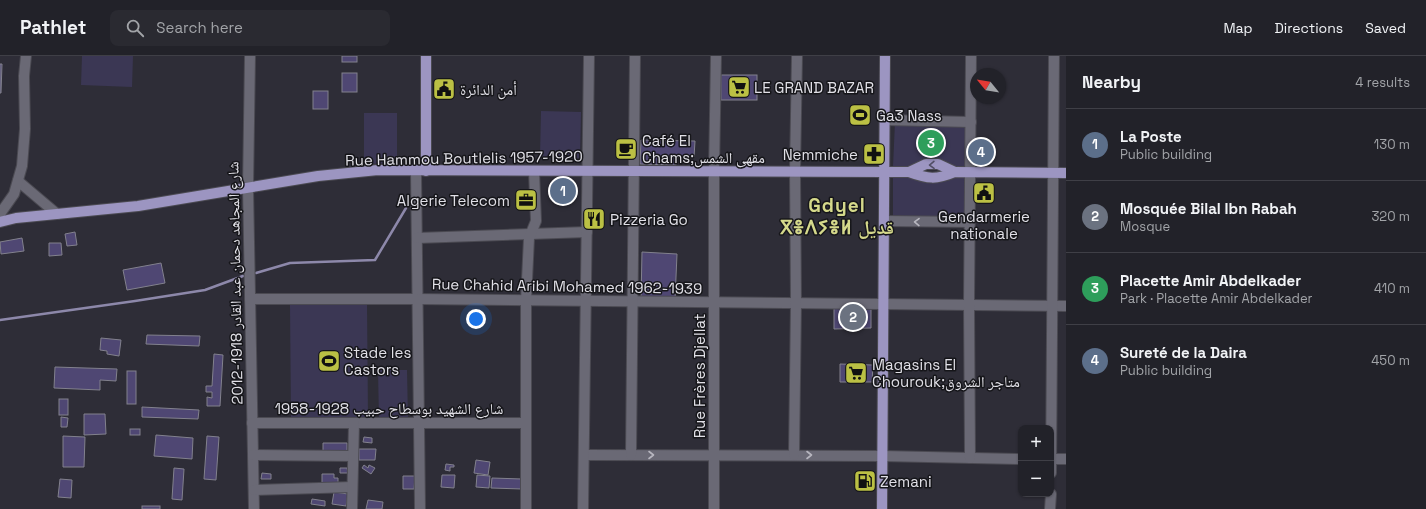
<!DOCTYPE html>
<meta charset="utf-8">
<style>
:root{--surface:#222229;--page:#2a2a31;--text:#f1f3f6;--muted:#a2a4a8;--line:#3f3f46;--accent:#bbc044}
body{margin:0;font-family:"Space Grotesk","Noto Naskh Arabic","Noto Sans Tifinagh",sans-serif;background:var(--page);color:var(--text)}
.controls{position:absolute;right:12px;bottom:12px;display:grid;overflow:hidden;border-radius:8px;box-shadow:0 1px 3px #0004}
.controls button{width:36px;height:36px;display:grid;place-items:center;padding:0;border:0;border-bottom:1px solid var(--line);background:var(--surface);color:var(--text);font:20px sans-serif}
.compass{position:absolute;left:970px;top:12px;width:36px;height:36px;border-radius:50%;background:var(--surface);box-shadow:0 1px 3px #0004;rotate:300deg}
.you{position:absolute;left:476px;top:263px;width:14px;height:14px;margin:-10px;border:3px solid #fff;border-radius:50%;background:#1a73e8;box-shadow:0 0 0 6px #1a73e833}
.badge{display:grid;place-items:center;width:26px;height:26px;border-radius:50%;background:var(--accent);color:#fff;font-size:13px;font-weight:700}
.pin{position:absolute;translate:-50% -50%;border:2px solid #fff;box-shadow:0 1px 4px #0006}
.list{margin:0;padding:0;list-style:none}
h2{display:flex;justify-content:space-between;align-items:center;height:52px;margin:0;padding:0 16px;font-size:17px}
h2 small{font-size:13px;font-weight:400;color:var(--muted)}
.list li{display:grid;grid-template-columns:26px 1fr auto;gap:12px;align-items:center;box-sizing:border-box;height:72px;padding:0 16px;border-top:1px solid var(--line)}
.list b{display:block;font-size:15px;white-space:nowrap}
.list p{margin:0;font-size:13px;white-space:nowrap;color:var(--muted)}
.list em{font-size:13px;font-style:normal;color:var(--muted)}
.icon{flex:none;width:22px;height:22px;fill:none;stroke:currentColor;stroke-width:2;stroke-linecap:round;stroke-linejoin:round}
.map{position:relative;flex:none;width:1066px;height:453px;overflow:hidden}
header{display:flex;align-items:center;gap:24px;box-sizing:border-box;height:56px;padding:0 20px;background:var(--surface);border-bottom:1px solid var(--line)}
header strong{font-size:19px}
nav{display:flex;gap:22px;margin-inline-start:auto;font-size:14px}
.search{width:280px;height:36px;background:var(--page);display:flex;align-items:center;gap:10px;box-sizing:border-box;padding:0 14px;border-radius:8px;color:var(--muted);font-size:15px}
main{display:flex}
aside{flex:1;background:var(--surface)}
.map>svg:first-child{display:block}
.green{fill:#3b3754}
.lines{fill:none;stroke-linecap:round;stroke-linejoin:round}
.stream{stroke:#8d88aa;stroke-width:2.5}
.building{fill:#4f4773;stroke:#82818d}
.minor-casing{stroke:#4b4a52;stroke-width:12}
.major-casing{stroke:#4b4a52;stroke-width:12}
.minor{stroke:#6a6975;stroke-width:10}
.major{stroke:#9c95c1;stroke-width:10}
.oneway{stroke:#524f65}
.oneway2{stroke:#b7b6bf}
.labels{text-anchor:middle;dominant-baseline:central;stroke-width:3;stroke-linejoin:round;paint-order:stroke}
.poi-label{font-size:15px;fill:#e1e0e7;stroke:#16161a;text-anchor:start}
.street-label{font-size:15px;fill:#e1e0e7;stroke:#16161a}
.district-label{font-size:19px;font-weight:bold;letter-spacing:1px;fill:#d5d98b;stroke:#16161a}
</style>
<header>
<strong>Pathlet</strong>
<div class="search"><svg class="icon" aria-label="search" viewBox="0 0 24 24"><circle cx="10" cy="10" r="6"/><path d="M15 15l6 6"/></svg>Search here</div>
<nav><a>Map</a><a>Directions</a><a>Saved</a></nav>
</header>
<main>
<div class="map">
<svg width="1066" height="453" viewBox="0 0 1066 453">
<rect width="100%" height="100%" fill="#2e2d37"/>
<!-- green -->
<g class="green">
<polygon points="82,0 133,0 132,31 81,29"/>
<polygon points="541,55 581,56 580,102 540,101"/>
<polygon points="364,57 397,57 397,107 364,108"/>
<polygon points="895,66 969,68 968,113 893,111"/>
<polygon points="893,119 908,119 924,126 945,125 956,120 968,121 966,160 893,160"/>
<polygon points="367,248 368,361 291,362 290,249"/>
<polygon points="378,314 407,314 408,363 379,364"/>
</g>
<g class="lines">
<!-- stream -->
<g class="stream">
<polyline points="256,217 290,207 375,204 406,152"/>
<polyline points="0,264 135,245 205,234 243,220"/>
</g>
</g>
<!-- building -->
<g class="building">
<rect x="342" y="0" width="15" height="6"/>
<polygon points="0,8 2,8 1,37 0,37"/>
<rect x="342" y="17" width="15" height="19"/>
<rect x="721" y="19" width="36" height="25"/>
<rect x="313" y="35" width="15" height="18"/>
<polygon points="641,84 695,85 694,101 676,101 676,109 640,108"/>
<polygon points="75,176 77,189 67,190 65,178"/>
<polygon points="22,182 24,195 1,198 0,186"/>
<polygon points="49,187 61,187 62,199 49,200"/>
<polygon points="642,196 677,198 675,244 641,244"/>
<polygon points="161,207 165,227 127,234 123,214"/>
<polygon points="871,249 871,272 834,273 834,250"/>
<polygon points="147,279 200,280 199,290 146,288"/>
<polygon points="101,282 121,284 119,300 107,298 107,295 100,294"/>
<polygon points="214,298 223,299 220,350 207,350 207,341 212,342 212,336 206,336 206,330 212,330"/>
<polygon points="840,308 873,309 872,326 840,326"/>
<polygon points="55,311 117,313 116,325 100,324 100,334 54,332"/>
<rect x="127" y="315" width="9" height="33"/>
<rect x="59" y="343" width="9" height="16"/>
<polygon points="142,351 199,354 198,363 142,361"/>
<polygon points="84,358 105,358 106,378 84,379"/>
<polygon points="61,361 68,362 67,371 61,371"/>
<rect x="130" y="373" width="10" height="6"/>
<polygon points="156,379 193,382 192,403 154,400"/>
<polygon points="63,380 85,381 84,411 63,411"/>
<polygon points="207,380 219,381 216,424 204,423"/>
<polygon points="364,381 372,382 372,387 363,386"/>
<polygon points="323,387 347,387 347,397 323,396"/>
<polygon points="359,393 376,393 375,404 359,404"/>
<polygon points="476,404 490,406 488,419 474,417"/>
<polygon points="446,408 454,409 454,411 450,411 450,415 445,414"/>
<polygon points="364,409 368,412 369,409 375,412 371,418 362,412"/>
<polygon points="174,412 184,413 182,444 172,443"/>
<polygon points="340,412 347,412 348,417 340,417"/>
<polygon points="262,417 271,418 271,423 261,423"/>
<polygon points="322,418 334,418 334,422 338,422 338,429 322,429"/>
<polygon points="442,419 455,419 454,432 441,431"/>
<polygon points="477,419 490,420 489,432 476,431"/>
<polygon points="403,420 415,420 414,433 403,433"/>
<polygon points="492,422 522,423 522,433 491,432"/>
<polygon points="60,423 72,424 71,442 58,441"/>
<polygon points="334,436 348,438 346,450 332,448"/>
<polygon points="312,443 325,445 325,450 311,448"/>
<polygon points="368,444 383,446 382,453 366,453"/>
<rect x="142" y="450" width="18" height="3"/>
</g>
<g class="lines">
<!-- minor casing -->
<g class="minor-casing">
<g id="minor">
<polyline points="250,0 248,132 254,453"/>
<polyline points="885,64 971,66"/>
<polyline points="416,115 420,453"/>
<polyline points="18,125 57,158"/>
<polyline points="0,158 14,138 22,110 25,73 24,20 26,0"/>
<polyline points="884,165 970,166"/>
<polyline points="417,182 587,176"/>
<polyline points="250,243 417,243 1066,250"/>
<polyline points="252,367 526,367"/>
<polyline points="253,399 353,400"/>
<polyline points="584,399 882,400 1021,403"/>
<polyline points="631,399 635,0"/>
<polyline points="794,399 796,247 795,115 797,0"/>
<polyline points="970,402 969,248 971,0"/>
<polyline points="1051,403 1066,403"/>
<polyline points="1051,417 1054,0"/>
<polyline points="254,434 352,431"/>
<polyline points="352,453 354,367"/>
<polyline points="526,453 526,245 529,182 536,165 534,115"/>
<polyline points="583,453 589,0"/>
<polyline points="714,453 714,116 716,0"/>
<polyline points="1050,453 1051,438"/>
</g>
</g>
<!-- major casing -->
<g class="major-casing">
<g id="major">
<polyline points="426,0 426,115"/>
<path d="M909,116C928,123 936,124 955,116L1066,117"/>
<polyline points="0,166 16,162 138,150 318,120 378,114 884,116 909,116 926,108 938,108 955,116"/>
<polyline points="882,453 885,0"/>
</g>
</g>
<!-- minor -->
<use href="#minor" class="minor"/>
<!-- major -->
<use href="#major" class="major"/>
</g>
<!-- one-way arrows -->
<defs><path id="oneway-chevron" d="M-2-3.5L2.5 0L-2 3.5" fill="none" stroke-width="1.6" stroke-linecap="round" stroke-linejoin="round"/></defs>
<use class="oneway" href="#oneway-chevron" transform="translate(932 109) rotate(179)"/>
<g class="oneway2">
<use href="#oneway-chevron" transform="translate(917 166) rotate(-179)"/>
<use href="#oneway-chevron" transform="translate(651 399)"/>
<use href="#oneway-chevron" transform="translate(809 399)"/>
</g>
<!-- icons -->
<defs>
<g id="supermarket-square" transform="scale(1.15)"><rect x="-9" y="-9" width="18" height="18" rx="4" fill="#bbc044" stroke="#16161a"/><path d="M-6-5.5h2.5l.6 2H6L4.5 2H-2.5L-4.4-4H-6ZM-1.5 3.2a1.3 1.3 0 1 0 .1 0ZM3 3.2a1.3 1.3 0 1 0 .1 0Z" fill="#111"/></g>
<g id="civic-square" transform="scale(1.15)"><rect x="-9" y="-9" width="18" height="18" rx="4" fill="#bbc044" stroke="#16161a"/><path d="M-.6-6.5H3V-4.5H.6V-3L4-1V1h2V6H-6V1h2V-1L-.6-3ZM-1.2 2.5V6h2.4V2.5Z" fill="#111"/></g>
<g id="stadium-square" transform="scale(1.15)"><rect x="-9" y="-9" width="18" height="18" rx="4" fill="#bbc044" stroke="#16161a"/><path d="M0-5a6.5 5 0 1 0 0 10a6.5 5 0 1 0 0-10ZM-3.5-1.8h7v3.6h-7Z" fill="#111"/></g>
<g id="cafe-square" transform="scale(1.15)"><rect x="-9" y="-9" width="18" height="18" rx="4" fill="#bbc044" stroke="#16161a"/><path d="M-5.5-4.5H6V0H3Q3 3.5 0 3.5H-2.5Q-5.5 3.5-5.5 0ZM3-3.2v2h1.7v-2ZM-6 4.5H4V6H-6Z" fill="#111"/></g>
<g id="pharmacy-square" transform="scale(1.15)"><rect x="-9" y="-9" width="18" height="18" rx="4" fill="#bbc044" stroke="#16161a"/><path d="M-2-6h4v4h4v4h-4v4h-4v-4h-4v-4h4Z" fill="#111"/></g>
<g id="office-square" transform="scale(1.15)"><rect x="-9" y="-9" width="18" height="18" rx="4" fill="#bbc044" stroke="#16161a"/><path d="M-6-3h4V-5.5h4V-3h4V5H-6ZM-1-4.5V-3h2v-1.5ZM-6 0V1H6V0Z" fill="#111"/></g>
<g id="restaurant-square" transform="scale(1.15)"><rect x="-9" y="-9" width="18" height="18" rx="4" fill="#bbc044" stroke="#16161a"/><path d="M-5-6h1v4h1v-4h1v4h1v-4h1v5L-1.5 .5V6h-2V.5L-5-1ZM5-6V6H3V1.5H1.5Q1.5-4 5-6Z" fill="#111"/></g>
<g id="fuel-square" transform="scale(1.15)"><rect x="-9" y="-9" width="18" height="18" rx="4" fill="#bbc044" stroke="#16161a"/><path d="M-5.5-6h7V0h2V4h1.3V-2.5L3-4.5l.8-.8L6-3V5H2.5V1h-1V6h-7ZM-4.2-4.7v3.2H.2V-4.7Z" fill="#111"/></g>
</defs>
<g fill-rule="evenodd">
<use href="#supermarket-square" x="739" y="31"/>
<use href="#civic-square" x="444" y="33"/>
<use href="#stadium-square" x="860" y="59"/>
<use href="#cafe-square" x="626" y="93"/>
<use href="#pharmacy-square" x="874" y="98"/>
<use href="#civic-square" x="984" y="137"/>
<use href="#office-square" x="526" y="144"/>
<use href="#restaurant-square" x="594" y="163"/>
<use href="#stadium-square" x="329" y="305"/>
<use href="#supermarket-square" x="856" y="317"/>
<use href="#fuel-square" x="865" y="425"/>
</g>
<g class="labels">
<!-- poi labels -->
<g class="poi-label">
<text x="754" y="31">LE GRAND BAZAR</text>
<text x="460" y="33">أمن الدائرة</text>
<text x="876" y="59">Ga3 Nass</text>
<text x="642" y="84">Café El<tspan x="642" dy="17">Chams;مقهى الشمس</tspan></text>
<text x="858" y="98" text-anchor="end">Nemmiche</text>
<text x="510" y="144" text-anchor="end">Algerie Telecom</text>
<text x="984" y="160" text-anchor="middle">Gendarmerie<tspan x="984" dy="17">nationale</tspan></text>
<text x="610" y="163">Pizzeria Go</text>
<text x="344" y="296">Stade les<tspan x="344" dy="17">Castors</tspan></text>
<text x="872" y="308">Magasins El<tspan x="872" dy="17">Chourouk;متاجر الشروق</tspan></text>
<text x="880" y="425">Zemani</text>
</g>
<!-- street labels -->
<g class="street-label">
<text transform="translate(464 102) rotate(-1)">Rue Hammou Boutlelis 1957-1920</text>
<text transform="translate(235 227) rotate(-91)">شارع المجاهد دحمان عبد القادر 1918-2012</text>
<text transform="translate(567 230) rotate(1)">Rue Chahid Aribi Mohamed 1962-1939</text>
<text transform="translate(699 320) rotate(-90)">Rue Frères Djellat</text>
<text x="389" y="352">شارع الشهيد بوسطاح حبيب 1928-1958</text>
</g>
<!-- district labels -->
<g class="district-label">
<text x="837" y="149">Gdyel<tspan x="837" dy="22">ⴳⴻⴷⵢⴻⵍ قديل</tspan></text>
</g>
</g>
</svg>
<div class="controls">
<button>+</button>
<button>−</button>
</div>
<svg class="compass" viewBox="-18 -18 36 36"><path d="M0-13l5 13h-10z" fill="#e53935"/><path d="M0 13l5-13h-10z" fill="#a2a4a8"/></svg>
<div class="you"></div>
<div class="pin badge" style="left:563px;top:135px;background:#5c6f8a">1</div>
<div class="pin badge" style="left:853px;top:261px;background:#6b7280">2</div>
<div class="pin badge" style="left:931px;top:87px;background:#2e9e5b">3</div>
<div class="pin badge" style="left:981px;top:96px;background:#5c6f8a">4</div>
</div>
<aside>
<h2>Nearby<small>4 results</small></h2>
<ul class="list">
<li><span class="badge" style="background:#5c6f8a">1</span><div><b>La Poste</b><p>Public building</p></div><em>130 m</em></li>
<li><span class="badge" style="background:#6b7280">2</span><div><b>Mosquée Bilal Ibn Rabah</b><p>Mosque</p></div><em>320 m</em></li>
<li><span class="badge" style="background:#2e9e5b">3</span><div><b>Placette Amir Abdelkader</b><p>Park · Placette Amir Abdelkader</p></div><em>410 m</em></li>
<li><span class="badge" style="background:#5c6f8a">4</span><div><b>Sureté de la Daira</b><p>Public building</p></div><em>450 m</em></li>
</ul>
</aside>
</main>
